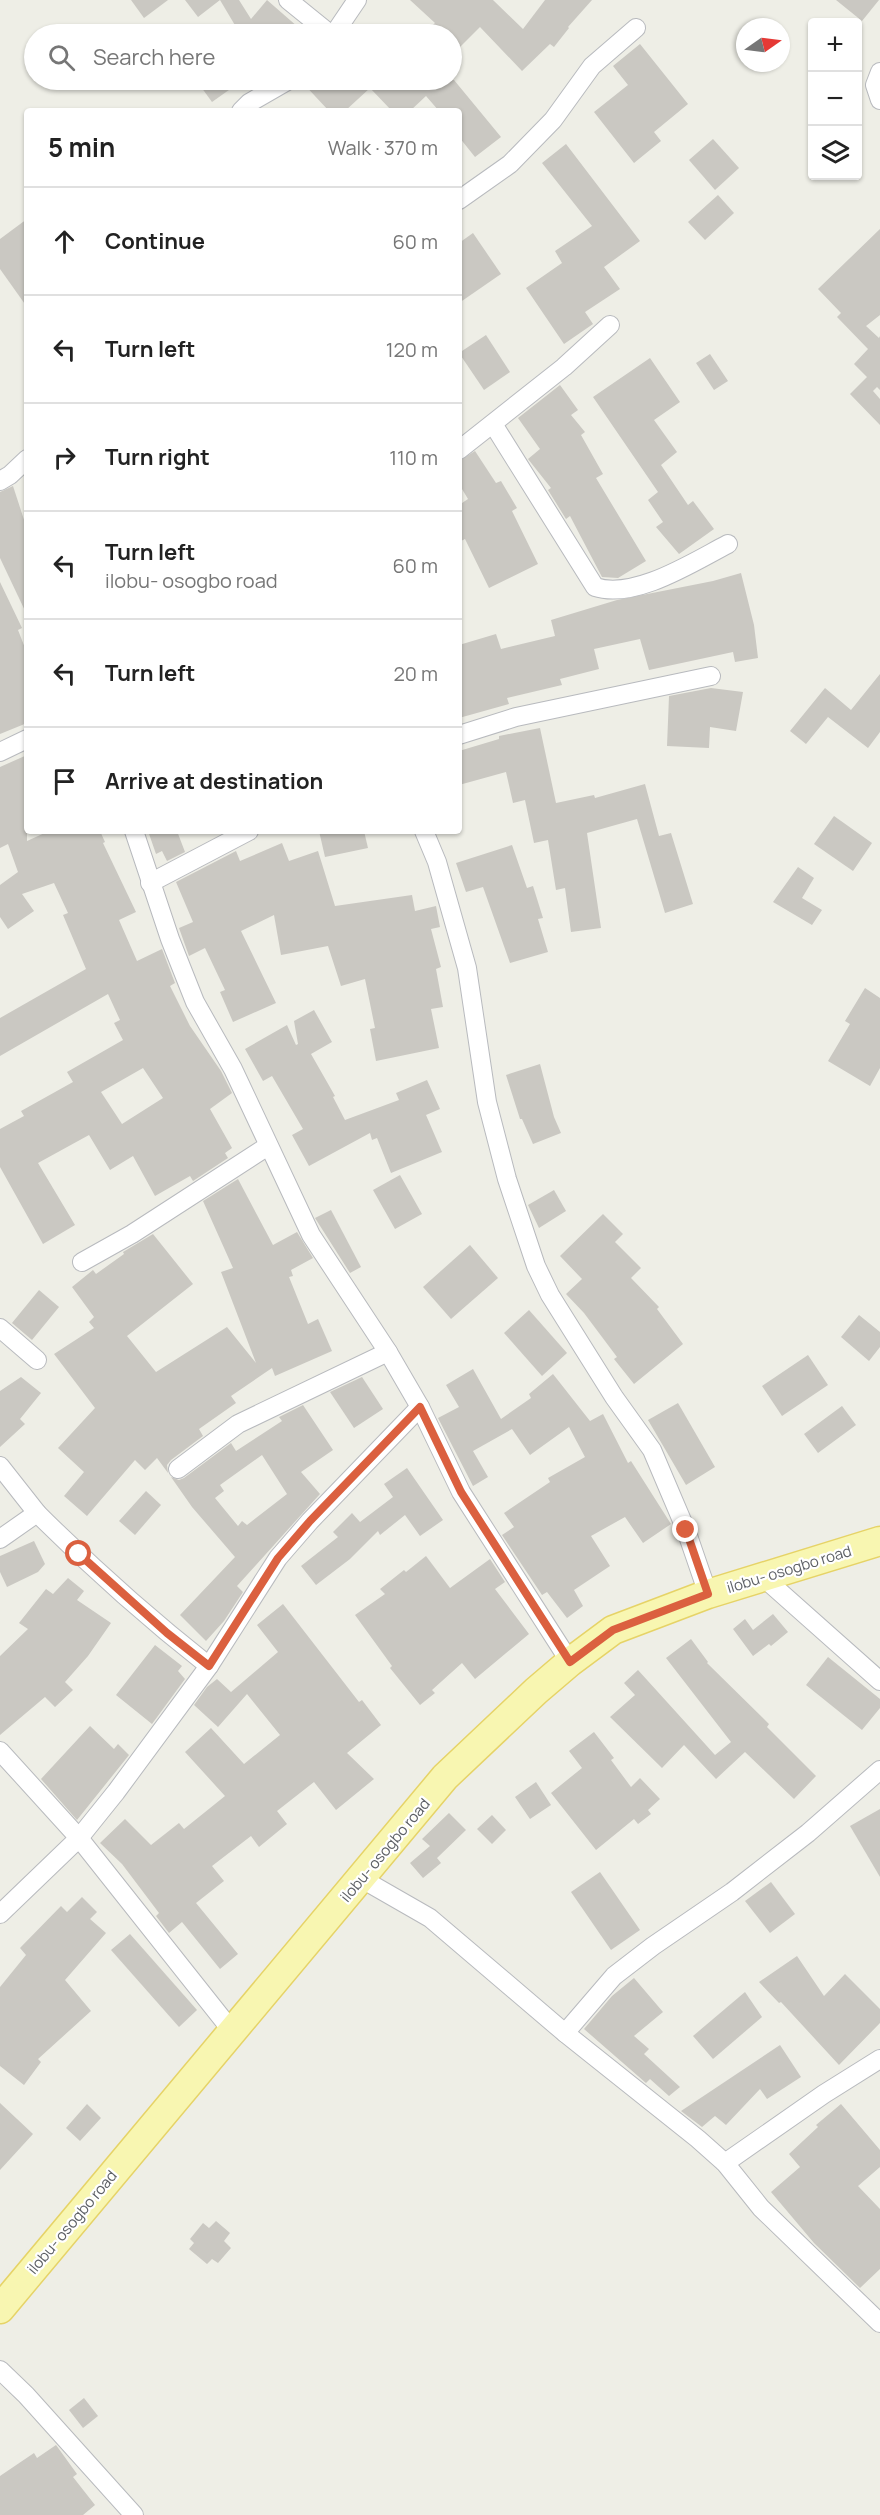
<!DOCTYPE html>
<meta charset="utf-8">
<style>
:root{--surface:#fff;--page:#f6f6f6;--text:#222;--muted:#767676;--line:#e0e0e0}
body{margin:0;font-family:Manrope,sans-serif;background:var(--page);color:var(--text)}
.controls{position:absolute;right:18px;top:18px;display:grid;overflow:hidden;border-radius:6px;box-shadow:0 2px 4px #0004}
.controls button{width:54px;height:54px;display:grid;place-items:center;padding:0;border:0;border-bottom:2px solid var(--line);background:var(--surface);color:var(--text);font:30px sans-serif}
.compass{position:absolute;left:736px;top:18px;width:54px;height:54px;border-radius:50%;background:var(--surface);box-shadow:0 2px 4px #0004;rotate:76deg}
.stop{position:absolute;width:18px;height:18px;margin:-14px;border:4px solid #db603f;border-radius:50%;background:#fff}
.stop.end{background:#db603f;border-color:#fff;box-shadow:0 2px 6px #0008}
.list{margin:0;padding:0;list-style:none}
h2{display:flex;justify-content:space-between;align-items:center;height:78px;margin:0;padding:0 24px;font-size:26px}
h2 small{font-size:20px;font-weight:400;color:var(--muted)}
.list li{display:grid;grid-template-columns:39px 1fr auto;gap:18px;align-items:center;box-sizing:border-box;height:108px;padding:0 24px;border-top:2px solid var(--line)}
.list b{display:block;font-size:22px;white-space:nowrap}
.list p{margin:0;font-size:20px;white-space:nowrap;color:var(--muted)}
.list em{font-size:20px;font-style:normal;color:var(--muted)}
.icon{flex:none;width:33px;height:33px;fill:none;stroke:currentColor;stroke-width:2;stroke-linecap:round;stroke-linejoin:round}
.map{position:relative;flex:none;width:880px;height:2515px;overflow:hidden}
.search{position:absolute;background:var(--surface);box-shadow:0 2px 4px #0004;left:24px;top:24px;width:438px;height:66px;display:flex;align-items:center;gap:15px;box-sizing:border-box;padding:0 21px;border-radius:33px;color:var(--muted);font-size:22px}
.panel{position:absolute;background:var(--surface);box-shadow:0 2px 4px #0004;left:24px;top:108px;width:438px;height:726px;border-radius:6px}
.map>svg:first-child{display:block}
.building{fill:#cac8c2;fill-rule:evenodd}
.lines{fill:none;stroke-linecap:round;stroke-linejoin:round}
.street-casing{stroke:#b8babe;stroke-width:20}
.primary-casing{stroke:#e6d367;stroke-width:31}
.street{stroke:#fff;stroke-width:18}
.primary{stroke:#f8f6b1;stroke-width:28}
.route{stroke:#db603f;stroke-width:8}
.labels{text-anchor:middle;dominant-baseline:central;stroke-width:4.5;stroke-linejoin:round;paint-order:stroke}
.street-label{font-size:15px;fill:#5d6065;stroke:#fff}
</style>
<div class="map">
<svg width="880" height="2515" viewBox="0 0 880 2515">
<rect width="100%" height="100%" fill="#eeeee6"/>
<!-- building -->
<g class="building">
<polygon points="131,0 168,0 144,18"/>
<polygon points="185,0 239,0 251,19 267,0 306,34 237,34 239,32 220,0 198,17"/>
<polygon points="410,0 493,0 523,29 545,0 592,0 568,27 569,28 554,47 550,44 522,71 480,27 452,55 452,34 423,34 435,23"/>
<polygon points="836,0 879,0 862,21"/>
<polygon points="640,44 688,104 654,132 661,141 634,163 594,112 628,85 613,66"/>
<polygon points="196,80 243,80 212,102"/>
<polygon points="300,80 454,80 501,137 475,157 459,137 459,111 439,111 426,96 410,111 392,111 370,88 345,111 329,111"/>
<polygon points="713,139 739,168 715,190 689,160"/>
<polygon points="566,144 640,241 604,267 620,289 585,312 593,324 564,344 526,288 562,263 555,251 592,226 542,163"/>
<polygon points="718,195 734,213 705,240 688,222"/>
<polygon points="27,219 27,307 0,269 0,239"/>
<polygon points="880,229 880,315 866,326 879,338 880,336 880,390 877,387 873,391 880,399 880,425 850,394 867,377 854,364 868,349 837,317 841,313 818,289"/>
<polygon points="473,233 501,274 459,303 459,243"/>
<polygon points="486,335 510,372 484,390 459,353"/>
<polygon points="710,354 728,381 714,390 696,363"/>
<polygon points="650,358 680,402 654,420 677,452 661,465 688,505 693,501 714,529 679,554 656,527 663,522 648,500 658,492 593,397"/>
<polygon points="560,385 578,410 571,415 585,432 581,435 603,474 596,478 646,561 618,578 602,577 570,516 566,519 548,490 551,488 528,459 540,449 518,418"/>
<polygon points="475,451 496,483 501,481 517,508 512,511 538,564 489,588 465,539 459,542 459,505 468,499 459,484 459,461"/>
<polygon points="13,486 27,529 27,615 0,558 0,492"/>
<polygon points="741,573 754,625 758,658 735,662 733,652 649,670 640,639 594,649 599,669 560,679 562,685 507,698 509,704 459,718 459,645 496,634 501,649 555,636 551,620 617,600 713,581"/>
<polygon points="0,582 22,628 18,630 27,653 27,723 0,734"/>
<polygon points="880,674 880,732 868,748 828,717 806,744 790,731 825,688 851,710"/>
<polygon points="711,688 743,692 736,731 710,727 709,748 667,746 669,696"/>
<polygon points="540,728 556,803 594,795 595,798 645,784 659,836 671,833 693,904 665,913 637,819 587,833 601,928 571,932 565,888 556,890 548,840 534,843 525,800 513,803 506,772 459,785 459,751 499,739 499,736"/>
<path d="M27,755V841L49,831H100L105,842L103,843L136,912L119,920L137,961L162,949L175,983L170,986L190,1026L221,1071L232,1093L210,1109L232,1148L225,1153L228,1158L193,1181L190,1176L155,1196L133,1156L110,1170L89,1135L38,1163L75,1225L43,1244L0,1167V1129L24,1116L21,1111L73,1082L67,1072L123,1040L114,1023L120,1020L108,994L0,1056V1018L86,969L63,915L68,913L54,883L22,894L34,911L8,929L0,917V885L18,872L8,844L0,848V767ZM143,1068L163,1098L122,1124L101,1092Z"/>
<polygon points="834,816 872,843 853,871 814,844"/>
<polygon points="148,831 177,831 185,852 167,861 162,851 156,854"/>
<polygon points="319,831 364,831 368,848 325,857"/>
<polygon points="282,843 289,861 318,851 335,906 412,895 415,911 436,906 440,927 431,929 441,967 436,969 443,1007 431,1009 439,1048 376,1061 370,1029 375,1028 365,979 341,986 328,946 281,955 274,915 241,931 276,1003 233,1022 220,992 225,990 205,948 189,956 179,928 193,922 176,882 236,851 240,861"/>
<polygon points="512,845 527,888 533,886 543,918 538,919 548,952 510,963 483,887 466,892 456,863"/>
<polygon points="798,867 814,878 802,898 822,910 812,925 773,902"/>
<polygon points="865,988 880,998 880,1068 870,1086 828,1061 850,1024 845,1021"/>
<polygon points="314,1010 332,1042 311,1054 335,1096 333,1097 345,1120 399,1100 396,1093 427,1080 440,1109 426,1115 442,1152 391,1173 377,1138 372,1140 370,1133 309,1166 292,1135 303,1129 272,1076 263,1081 245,1049 287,1025 296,1045 298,1044 294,1021"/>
<polygon points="540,1064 554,1117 561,1133 533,1144 522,1119 520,1119 506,1075"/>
<polygon points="400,1175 422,1214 395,1229 373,1190"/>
<polygon points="238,1179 273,1245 297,1232 313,1258 291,1270 293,1276 289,1277 308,1324 318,1319 332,1351 275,1376 272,1368 231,1396 236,1403 199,1429 203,1436 171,1460 167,1465 168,1473 157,1458 145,1470 135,1460 87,1516 64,1496 84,1472 58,1448 95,1408 54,1354 94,1328 89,1322 94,1317 72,1287 93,1270 96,1274 124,1254 123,1252 153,1234 193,1284 127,1336 156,1372 227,1327 256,1363 221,1272 233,1268 203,1201"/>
<polygon points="554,1190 566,1211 539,1228 528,1205"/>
<polygon points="331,1210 361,1267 350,1273 315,1218"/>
<polygon points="603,1214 623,1234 615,1242 641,1268 631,1278 659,1307 657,1309 683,1344 634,1384 614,1359 617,1357 584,1313 566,1294 582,1279 560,1256"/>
<polygon points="470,1245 498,1278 451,1319 423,1287"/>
<polygon points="39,1290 59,1307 32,1340 12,1323"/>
<polygon points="529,1310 567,1353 542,1376 504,1333"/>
<polygon points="859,1315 880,1332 880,1347 869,1361 841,1337"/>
<polygon points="808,1355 828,1385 782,1416 762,1386"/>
<polygon points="473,1369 501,1419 531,1398 529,1394 553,1374 590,1421 603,1414 628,1463 631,1461 671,1524 643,1543 625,1517 591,1536 610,1566 574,1590 583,1606 567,1618 547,1592 542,1595 502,1535 514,1527 504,1513 550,1482 548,1478 585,1457 569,1427 530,1455 512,1429 473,1451 488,1477 473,1486 438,1418 459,1407 446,1385"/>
<polygon points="21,1377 41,1393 20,1419 25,1424 0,1447 0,1391"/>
<polygon points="362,1377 383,1409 354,1428 330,1392"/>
<polygon points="678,1403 715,1467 686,1485 648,1420"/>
<path d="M303,1405L333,1450L301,1472L320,1494L237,1586L243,1592L224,1621L206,1641L180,1615L235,1557L192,1507L171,1477L179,1480L184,1478L231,1443L236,1451L282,1421L279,1417ZM262,1455L287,1494L247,1525L242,1521L238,1526L215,1498L224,1491L220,1485Z"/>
<polygon points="842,1406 856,1425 818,1453 804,1434"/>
<polygon points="407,1468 443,1520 420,1536 405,1515 380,1535 378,1531 350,1559 316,1585 301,1566 338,1537 333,1532 352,1513 360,1522 393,1497 384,1484"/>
<polygon points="146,1491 161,1505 135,1535 119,1521"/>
<polygon points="34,1541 45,1564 38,1572 7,1587 0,1572 0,1556"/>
<polygon points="426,1556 450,1588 490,1559 505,1582 495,1589 529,1634 475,1679 462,1663 432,1690 435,1693 420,1705 390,1668 392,1666 355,1615 385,1594 380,1589 404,1570 406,1572"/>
<polygon points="68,1578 84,1591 77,1600 111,1623 88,1656 65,1682 73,1690 55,1707 45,1697 0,1735 0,1656 28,1629 19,1623 46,1589 53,1594"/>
<polygon points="283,1604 359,1702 362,1700 381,1725 347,1753 374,1779 336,1810 314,1782 277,1811 287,1824 259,1847 251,1836 212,1866 224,1881 196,1903 238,1954 220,1969 182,1922 169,1933 156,1916 159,1913 122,1864 100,1843 125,1819 151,1845 179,1823 184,1829 225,1796 185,1752 211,1728 244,1764 280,1735 247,1694 218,1727 194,1705 207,1687 217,1679 231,1692 278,1652 257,1625"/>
<polygon points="773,1614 788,1632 771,1646 769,1644 753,1656 733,1629 745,1619 753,1630"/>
<polygon points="691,1639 708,1662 707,1663 769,1724 767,1727 816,1776 794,1799 745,1752 716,1779 684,1745 662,1768 610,1717 635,1695 624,1683 638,1670 715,1755 731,1742 666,1658"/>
<polygon points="155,1645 182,1666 178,1671 185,1679 152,1724 116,1695"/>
<polygon points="828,1657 880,1699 880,1708 862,1730 806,1685"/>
<polygon points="90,1726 114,1749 118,1744 129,1755 77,1820 41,1779"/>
<polygon points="594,1732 614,1758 611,1760 631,1787 640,1778 660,1799 648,1810 651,1814 638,1824 634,1819 596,1850 551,1793 582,1768 569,1751"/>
<polygon points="536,1782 551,1805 530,1819 515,1797"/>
<polygon points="880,1809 880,1877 850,1826"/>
<polygon points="449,1813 466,1830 437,1858 441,1863 423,1878 410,1863 430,1846 422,1839"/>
<polygon points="492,1815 506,1830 492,1844 477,1829"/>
<polygon points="600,1872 640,1930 611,1950 571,1892"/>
<polygon points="771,1882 795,1914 770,1933 745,1901"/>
<polygon points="82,1897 97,1912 90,1919 106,1933 65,1980 91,2011 38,2059 41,2062 24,2085 0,2066 0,1987 26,1955 20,1948 61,1906 67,1912"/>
<polygon points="130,1934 197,2010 179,2027 111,1950"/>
<polygon points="797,1956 824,1996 845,1974 880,2009 880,2023 839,2065 781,2002 779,2003 759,1982"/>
<polygon points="634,1978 663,2012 634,2036 649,2049 644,2054 680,2087 669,2096 650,2079 646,2083 584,2029 612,1996"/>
<polygon points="745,1992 762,2017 713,2059 693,2036"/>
<polygon points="780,2045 801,2077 767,2099 760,2089 726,2125 715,2116 702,2127 681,2111"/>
<polygon points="0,2103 33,2134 0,2170"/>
<polygon points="87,2104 101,2118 80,2141 66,2128"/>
<polygon points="841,2104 880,2150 880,2167 858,2186 880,2209 880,2269 860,2288 814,2243 771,2192 800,2167 789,2154 818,2127 816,2125"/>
<polygon points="216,2221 230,2233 224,2241 231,2248 218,2263 212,2259 207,2264 189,2249 194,2243 190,2239 203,2223 209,2228"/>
<polygon points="84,2398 98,2416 83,2428 69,2410"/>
<polygon points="56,2445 77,2474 73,2477 95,2505 83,2515 0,2515 0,2476 34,2453 37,2458"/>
</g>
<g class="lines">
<!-- street casing -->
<g class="street-casing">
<g id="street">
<polyline points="288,0 330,34"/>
<polyline points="334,34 357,0"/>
<polyline points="880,72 875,85 880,100"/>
<polyline points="241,111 249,103 289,80"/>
<polyline points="459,200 510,164 553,120 592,66 636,28"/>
<path d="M493,424L595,587C635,600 693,562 728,544"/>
<polyline points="459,450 564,367 610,325"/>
<polyline points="0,481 10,475 27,459"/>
<polyline points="459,735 516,717 711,676"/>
<polyline points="0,752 27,739"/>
<polyline points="134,831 170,939 195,1002 233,1069 311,1235 388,1352 420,1407 461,1492 570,1662"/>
<polyline points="424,831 437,862 467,968 487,1102 507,1179 536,1266 550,1295 614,1397 652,1450 686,1530 708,1594"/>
<polyline points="150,883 249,831"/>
<polyline points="82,1262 132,1234 268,1146"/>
<polyline points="0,1328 37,1360"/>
<polyline points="0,1466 37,1513"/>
<polyline points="178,1469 238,1424 388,1352"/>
<path d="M0,1539L37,1513C91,1567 148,1618 209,1666"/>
<polyline points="763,1577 880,1681"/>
<polyline points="0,1751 79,1838 232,2031"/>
<polyline points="362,1879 430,1918 565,2033 698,2139 725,2163 761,2208 880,2323"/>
<polyline points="0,1914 79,1838 116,1792 209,1666 278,1558 310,1521 420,1407"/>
<polyline points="565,2033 614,1976 653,1946 732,1892 808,1833 880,1770"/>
<polyline points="725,2163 824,2094 880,2059"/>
<polyline points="0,2370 26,2395 134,2515"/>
</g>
</g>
<!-- primary casing -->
<g class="primary-casing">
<polyline id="primary" points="0,2309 445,1777 536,1691 570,1662 613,1630 708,1594 880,1541"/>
</g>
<!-- street -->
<use href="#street" class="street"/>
<!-- primary -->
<use href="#primary" class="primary"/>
</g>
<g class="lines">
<!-- route -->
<polyline class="route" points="79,1554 167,1633 209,1666 278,1558 310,1521 420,1407 461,1492 570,1662 613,1630 708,1594 686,1530"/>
</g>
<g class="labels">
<!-- street labels -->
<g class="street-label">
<text transform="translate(789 1569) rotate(-17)">ilobu- osogbo road</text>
<text transform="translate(385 1850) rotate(-50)">ilobu- osogbo road</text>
<text transform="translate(72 2222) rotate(-50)">ilobu- osogbo road</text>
</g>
</g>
</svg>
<div class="controls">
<button>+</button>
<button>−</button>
<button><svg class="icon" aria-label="layers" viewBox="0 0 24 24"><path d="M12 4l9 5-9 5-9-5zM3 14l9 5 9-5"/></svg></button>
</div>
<svg class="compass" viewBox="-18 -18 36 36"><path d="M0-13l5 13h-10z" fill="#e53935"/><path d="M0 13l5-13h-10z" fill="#767676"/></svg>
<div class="stop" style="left:79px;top:1554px"></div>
<div class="stop end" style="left:686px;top:1530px"></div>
<div class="search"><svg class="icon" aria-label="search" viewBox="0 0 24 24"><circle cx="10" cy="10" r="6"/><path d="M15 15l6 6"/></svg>Search here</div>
<section class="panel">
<h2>5 min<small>Walk · 370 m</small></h2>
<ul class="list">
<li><svg class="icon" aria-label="ahead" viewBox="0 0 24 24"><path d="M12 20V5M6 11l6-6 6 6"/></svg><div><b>Continue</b></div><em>60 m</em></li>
<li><svg class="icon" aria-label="left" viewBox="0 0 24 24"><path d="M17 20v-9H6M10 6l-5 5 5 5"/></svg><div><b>Turn left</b></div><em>120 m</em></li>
<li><svg class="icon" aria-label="right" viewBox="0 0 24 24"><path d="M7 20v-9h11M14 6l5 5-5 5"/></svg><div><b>Turn right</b></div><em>110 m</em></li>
<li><svg class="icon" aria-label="left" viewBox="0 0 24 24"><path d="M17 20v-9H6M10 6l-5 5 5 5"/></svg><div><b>Turn left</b><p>ilobu- osogbo road</p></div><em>60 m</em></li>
<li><svg class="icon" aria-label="left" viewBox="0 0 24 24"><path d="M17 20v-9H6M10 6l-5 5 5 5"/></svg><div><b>Turn left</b></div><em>20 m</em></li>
<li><svg class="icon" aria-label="arrive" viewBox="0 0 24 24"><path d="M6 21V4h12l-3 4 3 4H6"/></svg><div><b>Arrive at destination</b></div></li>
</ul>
</section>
</div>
